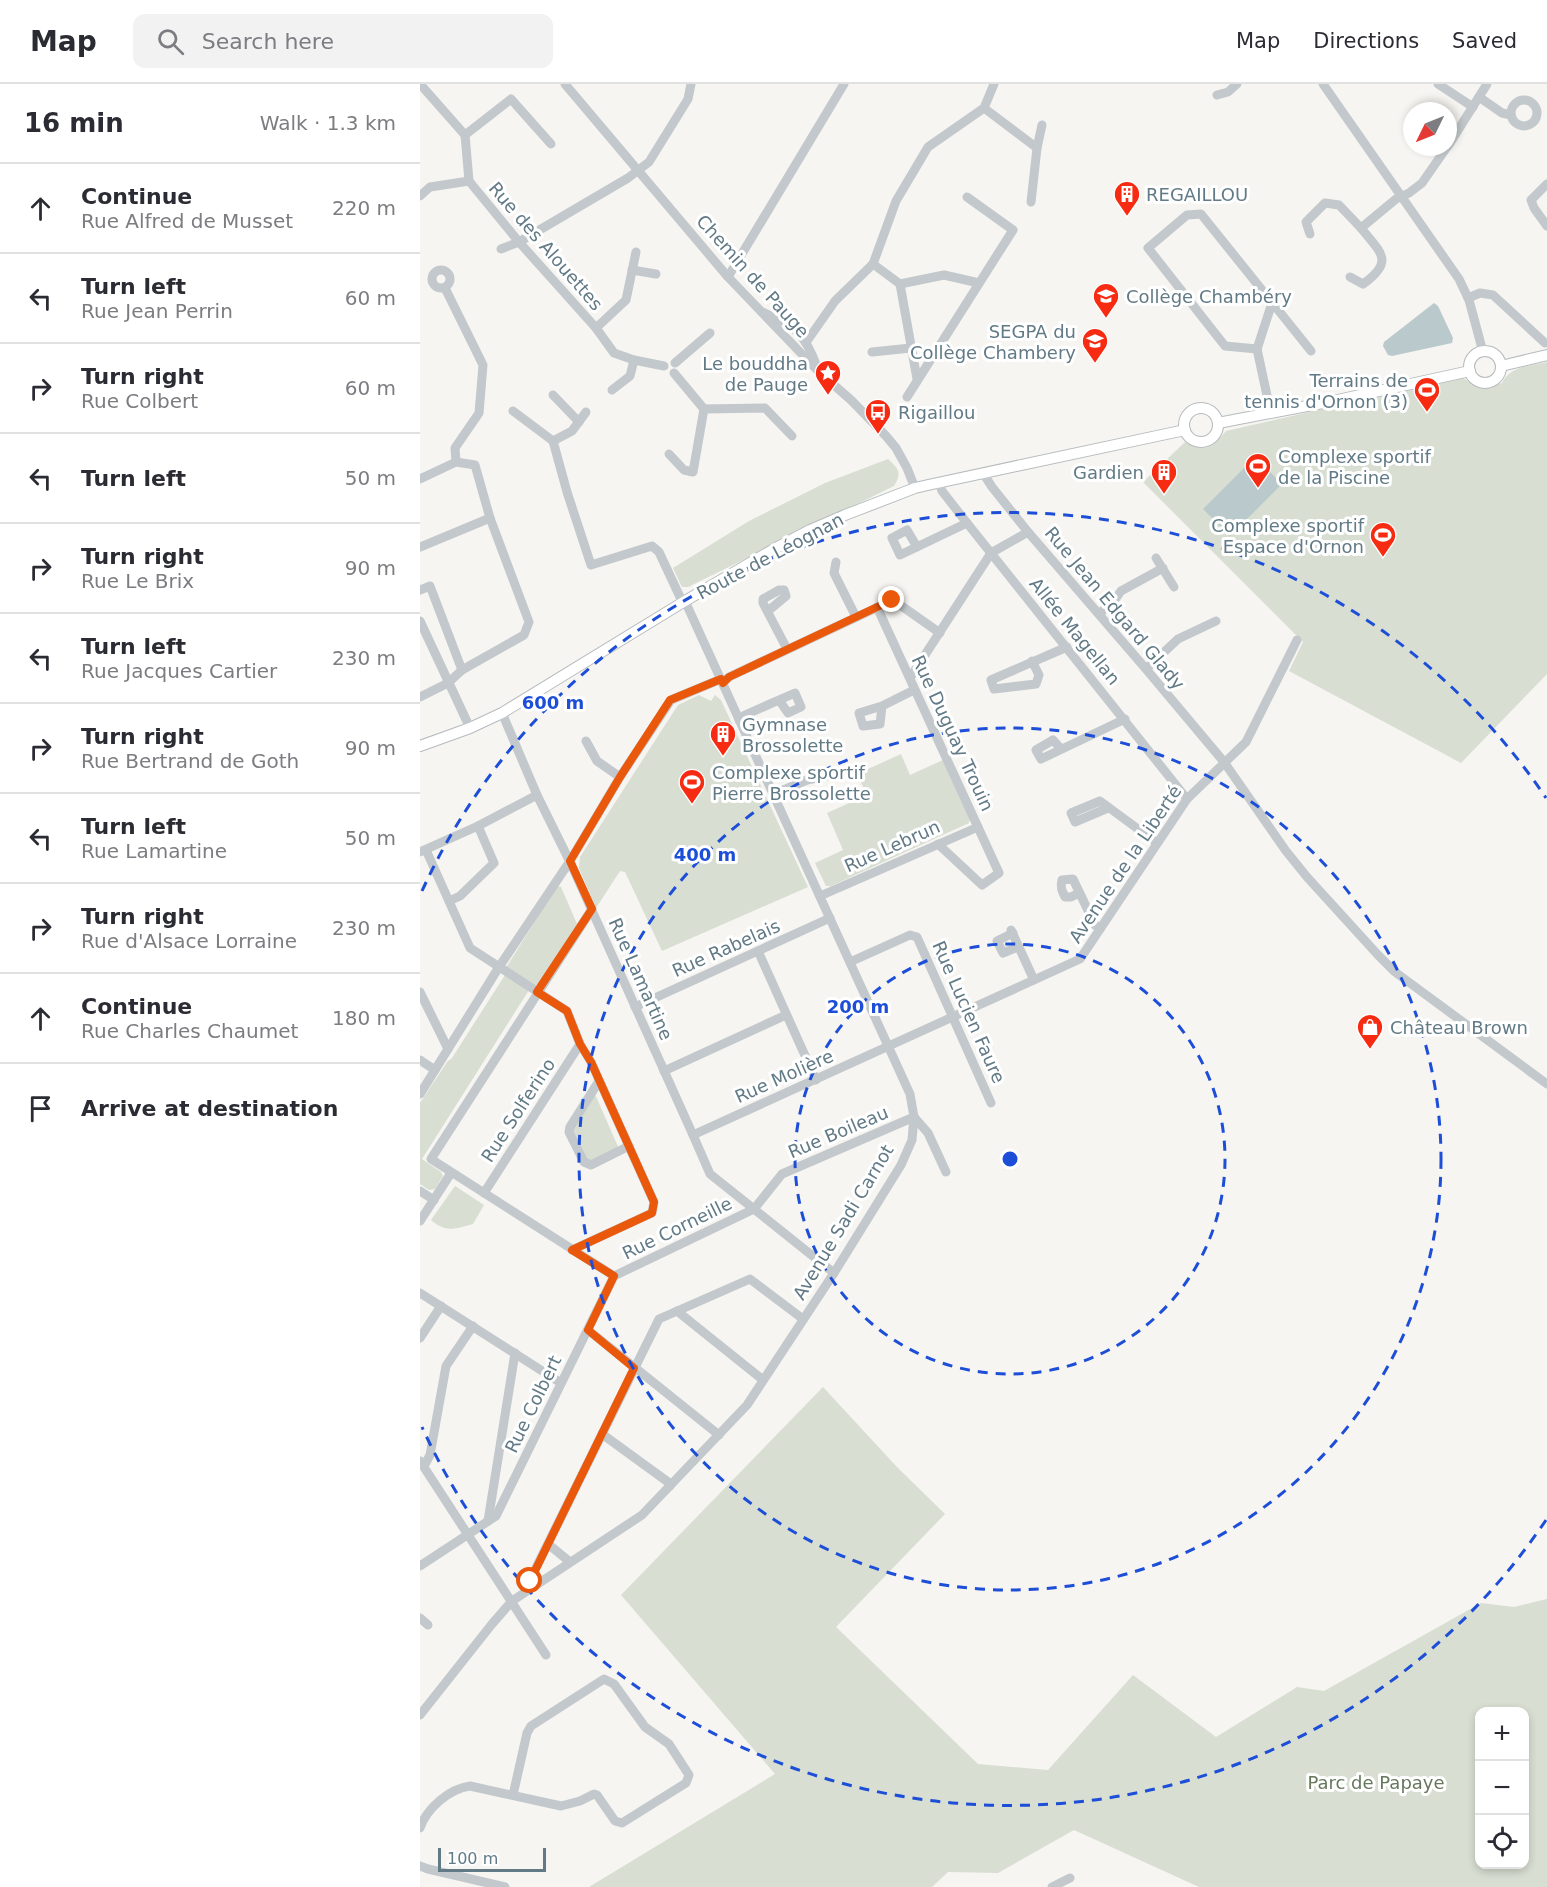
<!DOCTYPE html>
<meta charset="utf-8">
<style>
:root{--surface:#fff;--page:#f2f2f3;--text:#2b2b33;--muted:#7c7c81;--line:#e1e1e2}
body{margin:0;font-family:"DejaVu Sans",sans-serif;background:var(--page);color:var(--text)}
.controls{position:absolute;right:18px;bottom:18px;display:grid;overflow:hidden;border-radius:12px;box-shadow:0 3px 9px #0003}
.controls button{width:54px;height:54px;display:grid;place-items:center;padding:0;border:0;border-bottom:2px solid var(--line);background:var(--surface);color:var(--text);font:30px sans-serif}
.compass{position:absolute;left:983px;top:18px;width:54px;height:54px;border-radius:50%;background:var(--surface);box-shadow:0 3px 9px #0003;rotate:227deg}
.scale{position:absolute;left:18px;bottom:15px;width:108px;box-sizing:border-box;padding-left:6px;border:3px solid #617a86;border-top:0;font-size:16px;line-height:21px;white-space:nowrap;color:#617a86;-webkit-text-stroke:4px #fff;paint-order:stroke}
.stop{position:absolute;width:18px;height:18px;margin:-14px;border:4px solid #ea580c;border-radius:50%;background:#fff}
.stop.end{background:#ea580c;border-color:#fff;box-shadow:0 2px 6px #0008}
.list{margin:0;padding:0;list-style:none}
h2{display:flex;justify-content:space-between;align-items:center;height:78px;margin:0;padding:0 24px;font-size:26px}
h2 small{font-size:20px;font-weight:400;color:var(--muted)}
.list li{display:grid;grid-template-columns:39px 1fr auto;gap:18px;align-items:center;box-sizing:border-box;height:90px;padding:0 24px;border-top:2px solid var(--line)}
.list b{display:block;font-size:22px;white-space:nowrap}
.list p{margin:0;font-size:20px;white-space:nowrap;color:var(--muted)}
.list em{font-size:20px;font-style:normal;color:var(--muted)}
.icon{flex:none;width:33px;height:33px;fill:none;stroke:currentColor;stroke-width:2;stroke-linecap:round;stroke-linejoin:round}
.map{position:relative;flex:none;width:1127px;height:1803px;overflow:hidden}
header{display:flex;align-items:center;gap:36px;box-sizing:border-box;height:84px;padding:0 30px;background:var(--surface);border-bottom:2px solid var(--line)}
header strong{font-size:28px}
nav{display:flex;gap:33px;margin-inline-start:auto;font-size:21px}
.search{width:420px;height:54px;background:var(--page);display:flex;align-items:center;gap:15px;box-sizing:border-box;padding:0 21px;border-radius:12px;color:var(--muted);font-size:22px}
main{display:flex}
aside{flex:1;background:var(--surface)}
.map>svg:first-child{display:block}
.green{fill:#d8ded2;fill-rule:evenodd}
.water{fill:#bacacc}
.lines{fill:none;stroke-linecap:round;stroke-linejoin:round}
.major-casing{stroke:#b5bbbe;stroke-width:12}
.minor{stroke:#c2c8cb;stroke-width:9}
.major{stroke:#fff;stroke-width:10}
.route{stroke:#ea580c;stroke-width:8}
.ring{fill:none;stroke:#1d4ed8;stroke-width:3;stroke-dasharray:10 8}
.labels{text-anchor:middle;dominant-baseline:central;stroke-width:6;stroke-linejoin:round;paint-order:stroke}
.poi-label{font-size:18px;fill:#617a86;stroke:#fff;text-anchor:start}
.street-label{font-size:18px;fill:#617a86;stroke:#fff}
.park-label{font-size:18px;fill:#66775d;stroke:#fff}
.centre{fill:#1d4ed8;stroke:#fff;stroke-width:3}
.ring-label{font-size:18px;text-anchor:middle;font-weight:bold;fill:#1d4ed8;stroke:#fff;stroke-width:6;stroke-linejoin:round;paint-order:stroke}
</style>
<header>
<strong>Map</strong>
<div class="search"><svg class="icon" aria-label="search" viewBox="0 0 24 24"><circle cx="10" cy="10" r="6"/><path d="M15 15l6 6"/></svg>Search here</div>
<nav><a>Map</a><a>Directions</a><a>Saved</a></nav>
</header>
<main>
<aside>
<h2>16 min<small>Walk · 1.3 km</small></h2>
<ul class="list">
<li><svg class="icon" aria-label="ahead" viewBox="0 0 24 24"><path d="M12 20V5M6 11l6-6 6 6"/></svg><div><b>Continue</b><p>Rue Alfred de Musset</p></div><em>220 m</em></li>
<li><svg class="icon" aria-label="left" viewBox="0 0 24 24"><path d="M17 20v-9H6M10 6l-5 5 5 5"/></svg><div><b>Turn left</b><p>Rue Jean Perrin</p></div><em>60 m</em></li>
<li><svg class="icon" aria-label="right" viewBox="0 0 24 24"><path d="M7 20v-9h11M14 6l5 5-5 5"/></svg><div><b>Turn right</b><p>Rue Colbert</p></div><em>60 m</em></li>
<li><svg class="icon" aria-label="left" viewBox="0 0 24 24"><path d="M17 20v-9H6M10 6l-5 5 5 5"/></svg><div><b>Turn left</b></div><em>50 m</em></li>
<li><svg class="icon" aria-label="right" viewBox="0 0 24 24"><path d="M7 20v-9h11M14 6l5 5-5 5"/></svg><div><b>Turn right</b><p>Rue Le Brix</p></div><em>90 m</em></li>
<li><svg class="icon" aria-label="left" viewBox="0 0 24 24"><path d="M17 20v-9H6M10 6l-5 5 5 5"/></svg><div><b>Turn left</b><p>Rue Jacques Cartier</p></div><em>230 m</em></li>
<li><svg class="icon" aria-label="right" viewBox="0 0 24 24"><path d="M7 20v-9h11M14 6l5 5-5 5"/></svg><div><b>Turn right</b><p>Rue Bertrand de Goth</p></div><em>90 m</em></li>
<li><svg class="icon" aria-label="left" viewBox="0 0 24 24"><path d="M17 20v-9H6M10 6l-5 5 5 5"/></svg><div><b>Turn left</b><p>Rue Lamartine</p></div><em>50 m</em></li>
<li><svg class="icon" aria-label="right" viewBox="0 0 24 24"><path d="M7 20v-9h11M14 6l5 5-5 5"/></svg><div><b>Turn right</b><p>Rue d'Alsace Lorraine</p></div><em>230 m</em></li>
<li><svg class="icon" aria-label="ahead" viewBox="0 0 24 24"><path d="M12 20V5M6 11l6-6 6 6"/></svg><div><b>Continue</b><p>Rue Charles Chaumet</p></div><em>180 m</em></li>
<li><svg class="icon" aria-label="arrive" viewBox="0 0 24 24"><path d="M6 21V4h12l-3 4 3 4H6"/></svg><div><b>Arrive at destination</b></div></li>
</ul>
</aside>
<div class="map">
<svg width="1127" height="1803" viewBox="0 0 1127 1803">
<rect width="100%" height="100%" fill="#f6f5f1"/>
<!-- green -->
<g class="green">
<path d="M1127,278V590L1041,679L869,587L883,558L723,398L765,358C787,369 792,364 806,347L1042,293C1058,304 1064,305 1082,299C1090,282 1110,282 1127,278Z"/>
<path d="M468,375C479,385 482,389 474,402L268,503H262L253,484L329,437L405,399Z"/>
<polygon points="279,611 291,617 295,611 301,616 388,803 242,867 205,788 200,787 176,824 159,784 160,773 258,621"/>
<polygon points="481,670 490,691 523,676 550,735 549,739 411,802 406,802 395,779 423,766 407,729 447,711 437,690"/>
<polygon points="137,802 141,803 157,840 118,901 112,902 88,886 87,882"/>
<polygon points="85,891 109,906 2,1075 21,1088 23,1092 15,1105 9,1106 0,1100 0,1019 27,978 32,974"/>
<polygon points="174,1008 199,1065 169,1079 152,1044"/>
<path d="M35,1102L64,1121L53,1140C35,1145 26,1149 11,1136Z"/>
<path d="M403,1303L477,1383L525,1430L416,1543L558,1680L628,1686L713,1591L796,1653L877,1603L904,1607L1061,1519L1094,1523L1127,1515V1803H779L654,1746L578,1789L528,1788L512,1803H169L355,1690L201,1511ZM1060,1628H1104V1780H1060Z"/>
</g>
<!-- water -->
<g class="water">
<polygon points="1014,219 1018,222 1033,254 1032,259 972,272 968,271 963,262 964,258"/>
<polygon points="835,373 862,400 810,452 783,425"/>
</g>
<g class="lines">
<!-- major casing -->
<g class="major-casing">
<g id="major">
<circle cx="1065" cy="283" r="16"/>
<polyline points="1081,282 1127,271"/>
<circle cx="781" cy="341" r="17"/>
<polyline points="798,339 913,317 1050,287"/>
<polyline points="0,662 50,644 82,629 265,517 354,465 390,446 425,431 495,404 508,401 765,346"/>
</g>
</g>
<!-- minor -->
<g class="minor">
<polyline points="0,0 45,51 49,97 99,158 176,244 194,269 214,276 244,282"/>
<polyline points="145,0 308,193 399,288 431,316 466,352 476,364 487,384 495,404"/>
<polyline points="903,0 1039,195 1049,216 1063,268"/>
<polyline points="1018,0 1053,23"/>
<polyline points="797,11 808,8 817,0"/>
<polyline points="1059,13 1082,29 1091,31"/>
<circle cx="1104" cy="29" r="13"/>
<polyline points="564,24 617,64 611,118"/>
<polyline points="45,51 91,15 131,60"/>
<polyline points="1028,62 1067,0"/>
<polyline points="617,64 622,41"/>
<polyline points="1127,100 1111,116 1114,124 1127,142"/>
<polyline points="0,112 10,103 49,97"/>
<polyline points="890,150 886,138 905,119 919,121 941,144 976,115 989,109 1002,99 1027,63"/>
<polyline points="81,165 99,158 208,94 229,78 268,15 271,0"/>
<polyline points="453,180 480,200 524,191 559,199"/>
<circle cx="21" cy="195" r="9"/>
<polyline points="212,186 236,190"/>
<polyline points="308,193 424,0"/>
<path d="M930,193L943,200C975,177 961,169 941,144"/>
<polyline points="480,200 497,295"/>
<polyline points="25,204 63,281 59,329 35,364 36,378"/>
<polyline points="1048,214 1060,209 1073,211 1125,259"/>
<path d="M342,228C375,241 385,250 397,283"/>
<polyline points="176,244 206,216 216,168"/>
<polyline points="387,257 415,217 453,180 476,117 508,63 564,24 574,0"/>
<polyline points="837,265 852,219"/>
<polyline points="452,268 491,264"/>
<polyline points="255,279 290,249"/>
<polyline points="254,289 284,325"/>
<polyline points="192,306 210,292 214,276"/>
<polyline points="133,311 159,338"/>
<polyline points="487,313 593,146 547,113"/>
<polyline points="284,325 345,324 372,352"/>
<polyline points="851,330 837,265 805,262 728,164 767,131 781,130 891,267"/>
<polyline points="133,357 152,347 166,328"/>
<polyline points="249,370 264,386 273,388 284,325"/>
<polyline points="563,389 572,403 608,448 726,585 804,678 866,767 887,793 958,871 975,888 1127,1000"/>
<polyline points="0,395 36,378 55,381 70,434 109,538 104,551 42,586 28,599 0,613"/>
<polyline points="519,398 522,407 547,439 767,715"/>
<polyline points="0,463 70,434"/>
<polyline points="497,463 487,446 472,454 480,471 547,439"/>
<polyline points="736,474 754,503"/>
<polyline points="416,478 414,489 436,533"/>
<polyline points="0,506 10,502 42,586"/>
<polyline points="457,523 579,789 562,801 518,760"/>
<polyline points="348,527 366,512 364,506 359,506 343,515 343,519 367,565"/>
<polyline points="679,530 694,517 701,507 743,484"/>
<polyline points="0,537 50,644"/>
<polyline points="612,577 619,591 616,600 574,605 571,596 647,563"/>
<polyline points="726,585 758,555 796,537"/>
<polyline points="490,594 571,469 608,448"/>
<polyline points="303,599 309,593 473,516 520,549"/>
<polyline points="462,622 439,629 443,642 460,640 462,622 494,606"/>
<polyline points="82,629 117,711 151,780 273,1051 290,1090 414,1189"/>
<polyline points="319,636 325,631 375,609 381,623 368,629 359,616"/>
<polyline points="166,657 177,677 200,693"/>
<polyline points="641,665 633,656 616,666 621,675 705,635"/>
<polyline points="354,710 387,696 407,692"/>
<polyline points="688,724 655,738 651,729 680,717 737,759"/>
<polyline points="6,766 50,864 147,927 160,960 171,978 234,1118 232,1129 152,1166"/>
<polyline points="0,768 58,742 117,711"/>
<path d="M659,809L651,813H645C642,807 640,803 642,796L653,795L675,841L680,845"/>
<polyline points="400,812 558,743"/>
<polyline points="29,817 40,812 74,779 58,742"/>
<polyline points="172,825 11,1075 194,1192"/>
<polyline points="591,846 614,896"/>
<polyline points="593,849 577,857 583,869 598,863"/>
<polyline points="338,867 396,996"/>
<polyline points="430,878 490,851 497,853 571,1019"/>
<polyline points="0,908 28,965"/>
<polyline points="215,923 410,834"/>
<polyline points="0,976 15,986"/>
<polyline points="244,987 366,931"/>
<polyline points="179,997 150,1043 149,1048 164,1078 171,1081 209,1062"/>
<polyline points="0,1010 79,883 150,777 200,693 251,616 301,595"/>
<polyline points="273,1051 660,875 767,715 826,658 877,556"/>
<polyline points="0,1107 14,1116"/>
<polyline points="64,1109 160,960"/>
<polyline points="0,1137 31,1089"/>
<polyline points="194,1192 334,1125 362,1090 494,1033 508,1049 526,1088"/>
<polyline points="0,1209 141,1299"/>
<polyline points="257,1227 343,1296"/>
<polyline points="168,1246 299,1351"/>
<polyline points="0,1254 21,1222"/>
<polyline points="182,1350 248,1398 250,1402"/>
<polyline points="0,1377 126,1571"/>
<polyline points="4,1382 10,1371 26,1282 53,1242"/>
<polyline points="68,1437 95,1269"/>
<polyline points="128,1460 150,1478"/>
<polyline points="0,1482 76,1432 194,1192"/>
<polyline points="105,1506 239,1235 330,1195 383,1235"/>
<polyline points="0,1534 8,1541"/>
<polyline points="0,1631 72,1540 92,1517 222,1431 327,1321 414,1189 481,1081 492,1056 494,1033 490,1010 265,517 260,513 239,468 232,462 171,481 147,408 133,357 93,327"/>
<path d="M0,1744C7,1724 29,1705 50,1702L141,1722L160,1717L174,1710L177,1711L195,1737L202,1739L266,1699L269,1691L249,1660L225,1643L194,1600L184,1595L111,1642L107,1649L93,1711"/>
<polyline points="0,1782 8,1785 85,1803"/>
<polyline points="632,1803 650,1794"/>
</g>
<!-- major -->
<use href="#major" class="major"/>
</g>
<g class="lines">
<!-- route -->
<polyline class="route" points="110,1497 214,1284 168,1246 194,1192 152,1166 232,1129 234,1118 171,978 160,960 147,927 117,908 172,825 150,777 200,693 250,616 301,595 303,599 309,593 472,516"/>
</g>
<!-- distance rings -->
<g class="ring">
<circle cx="590" cy="1075" r="215"/>
<circle cx="590" cy="1075" r="431"/>
<path d="M1126 1436A646 646 0 0 1 2 1343M2 807A646 646 0 0 1 1126 714"/>
</g>
<!-- icons -->
<defs>
<g id="building-pin" transform="scale(1.35)"><path d="M0 17L-7.5 6A9.5 9.5 0 1 1 7.5 6Z" fill="#f62b11" stroke="#fff"/><path d="M-4-6H4V6H1V3H-1V6H-4ZM-2.5-4.3h1.7v1.8h-1.7ZM.8-4.3h1.7v1.8H.8ZM-2.5-1h1.7V.8h-1.7ZM.8-1h1.7V.8H.8Z" fill="#fff"/></g>
<g id="school-pin" transform="scale(1.35)"><path d="M0 17L-7.5 6A9.5 9.5 0 1 1 7.5 6Z" fill="#f62b11" stroke="#fff"/><path d="M0-5L7-2L0 1L-7-2ZM-4 1L0 2.5L4 1V4Q0 6-4 4Z" fill="#fff"/></g>
<g id="sight-pin" transform="scale(1.35)"><path d="M0 17L-7.5 6A9.5 9.5 0 1 1 7.5 6Z" fill="#f62b11" stroke="#fff"/><path d="M0-6L1.8-2.2L6-1.7L2.9 1.2L3.7 5.4L0 3.3L-3.7 5.4L-2.9 1.2L-6-1.7L-1.8-2.2Z" fill="#fff"/></g>
<g id="stadium-pin" transform="scale(1.35)"><path d="M0 17L-7.5 6A9.5 9.5 0 1 1 7.5 6Z" fill="#f62b11" stroke="#fff"/><path d="M0-5a6.5 5 0 1 0 0 10a6.5 5 0 1 0 0-10ZM-3.5-1.8h7v3.6h-7Z" fill="#fff"/></g>
<g id="bus-pin" transform="scale(1.35)"><path d="M0 17L-7.5 6A9.5 9.5 0 1 1 7.5 6Z" fill="#f62b11" stroke="#fff"/><path d="M-5-6H5V4H4V6H2V4H-2V6H-4V4H-5ZM-3.5-4V0h7V-4ZM-3.5 1.2v1.5H-2V1.2ZM2 1.2v1.5H3.5V1.2Z" fill="#fff"/></g>
<g id="shop-pin" transform="scale(1.35)"><path d="M0 17L-7.5 6A9.5 9.5 0 1 1 7.5 6Z" fill="#f62b11" stroke="#fff"/><path d="M-5-2.5h2.3a2.7 3.5 0 0 1 5.4 0H5L5.5 6h-11ZM-1.5-2.5h3a1.5 2.3 0 0 0-3 0Z" fill="#fff"/></g>
</defs>
<g fill-rule="evenodd">
<use href="#building-pin" x="707" y="110"/>
<use href="#school-pin" x="686" y="212"/>
<use href="#school-pin" x="675" y="257"/>
<use href="#sight-pin" x="408" y="289"/>
<use href="#stadium-pin" x="1007" y="306"/>
<use href="#bus-pin" x="458" y="328"/>
<use href="#stadium-pin" x="838" y="382"/>
<use href="#building-pin" x="744" y="388"/>
<use href="#stadium-pin" x="963" y="451"/>
<use href="#building-pin" x="303" y="650"/>
<use href="#stadium-pin" x="272" y="698"/>
<use href="#shop-pin" x="950" y="943"/>
</g>
<g class="labels">
<!-- poi labels -->
<g class="poi-label">
<text x="726" y="110">REGAILLOU</text>
<text x="706" y="212">Collège Chambéry</text>
<text x="656" y="247" text-anchor="end">SEGPA du<tspan x="656" dy="21">Collège Chambery</tspan></text>
<text x="388" y="279" text-anchor="end">Le bouddha<tspan x="388" dy="21">de Pauge</tspan></text>
<text x="988" y="296" text-anchor="end">Terrains de<tspan x="988" dy="21">tennis d'Ornon (3)</tspan></text>
<text x="478" y="328">Rigaillou</text>
<text x="858" y="372">Complexe sportif<tspan x="858" dy="21">de la Piscine</tspan></text>
<text x="724" y="388" text-anchor="end">Gardien</text>
<text x="944" y="441" text-anchor="end">Complexe sportif<tspan x="944" dy="21">Espace d'Ornon</tspan></text>
<text x="322" y="640">Gymnase<tspan x="322" dy="21">Brossolette</tspan></text>
<text x="292" y="688">Complexe sportif<tspan x="292" dy="21">Pierre Brossolette</tspan></text>
<text x="970" y="943">Château Brown</text>
</g>
<!-- street labels -->
<g class="street-label">
<text transform="translate(126 162) rotate(49)">Rue des Alouettes</text>
<text transform="translate(333 192) rotate(48)">Chemin de Pauge</text>
<text transform="translate(350 472) rotate(-28)">Route de Léognan</text>
<text transform="translate(695 524) rotate(50)">Rue Jean Edgard Glady</text>
<text transform="translate(655 547) rotate(51)">Allée Magellan</text>
<text transform="translate(533 649) rotate(65)">Rue Duguay Trouin</text>
<text transform="translate(472 762) rotate(-24)">Rue Lebrun</text>
<text transform="translate(705 780) rotate(-56)">Avenue de la Liberté</text>
<text transform="translate(306 864) rotate(-24)">Rue Rabelais</text>
<text transform="translate(221 895) rotate(66)">Rue Lamartine</text>
<text transform="translate(549 928) rotate(66)">Rue Lucien Faure</text>
<text transform="translate(364 992) rotate(-24)">Rue Molière</text>
<text transform="translate(98 1026) rotate(-57)">Rue Solferino</text>
<text transform="translate(418 1048) rotate(-23)">Rue Boileau</text>
<text transform="translate(423 1138) rotate(-59)">Avenue Sadi Carnot</text>
<text transform="translate(257 1144) rotate(-26)">Rue Corneille</text>
<text transform="translate(113 1320) rotate(-64)">Rue Colbert</text>
</g>
<!-- park labels -->
<g class="park-label">
<text x="956" y="1698">Parc de Papaye</text>
</g>
</g>
<circle cx="590" cy="1075" r="9" class="centre"/>
<g class="ring-label">
<text x="133" y="625">600 m</text>
<text x="285" y="777">400 m</text>
<text x="438" y="929">200 m</text>
</g>
</svg>
<div class="controls">
<button>+</button>
<button>−</button>
<button><svg class="icon" aria-label="locate" viewBox="0 0 24 24"><circle cx="12" cy="12" r="6"/><path d="M12 2v4M12 18v4M2 12h4M18 12h4"/></svg></button>
</div>
<svg class="compass" viewBox="-18 -18 36 36"><path d="M0-13l5 13h-10z" fill="#e53935"/><path d="M0 13l5-13h-10z" fill="#7c7c81"/></svg>
<div class="scale">100 m</div>
<div class="stop" style="left:110px;top:1497px"></div>
<div class="stop end" style="left:472px;top:516px"></div>
</div>
</main>
